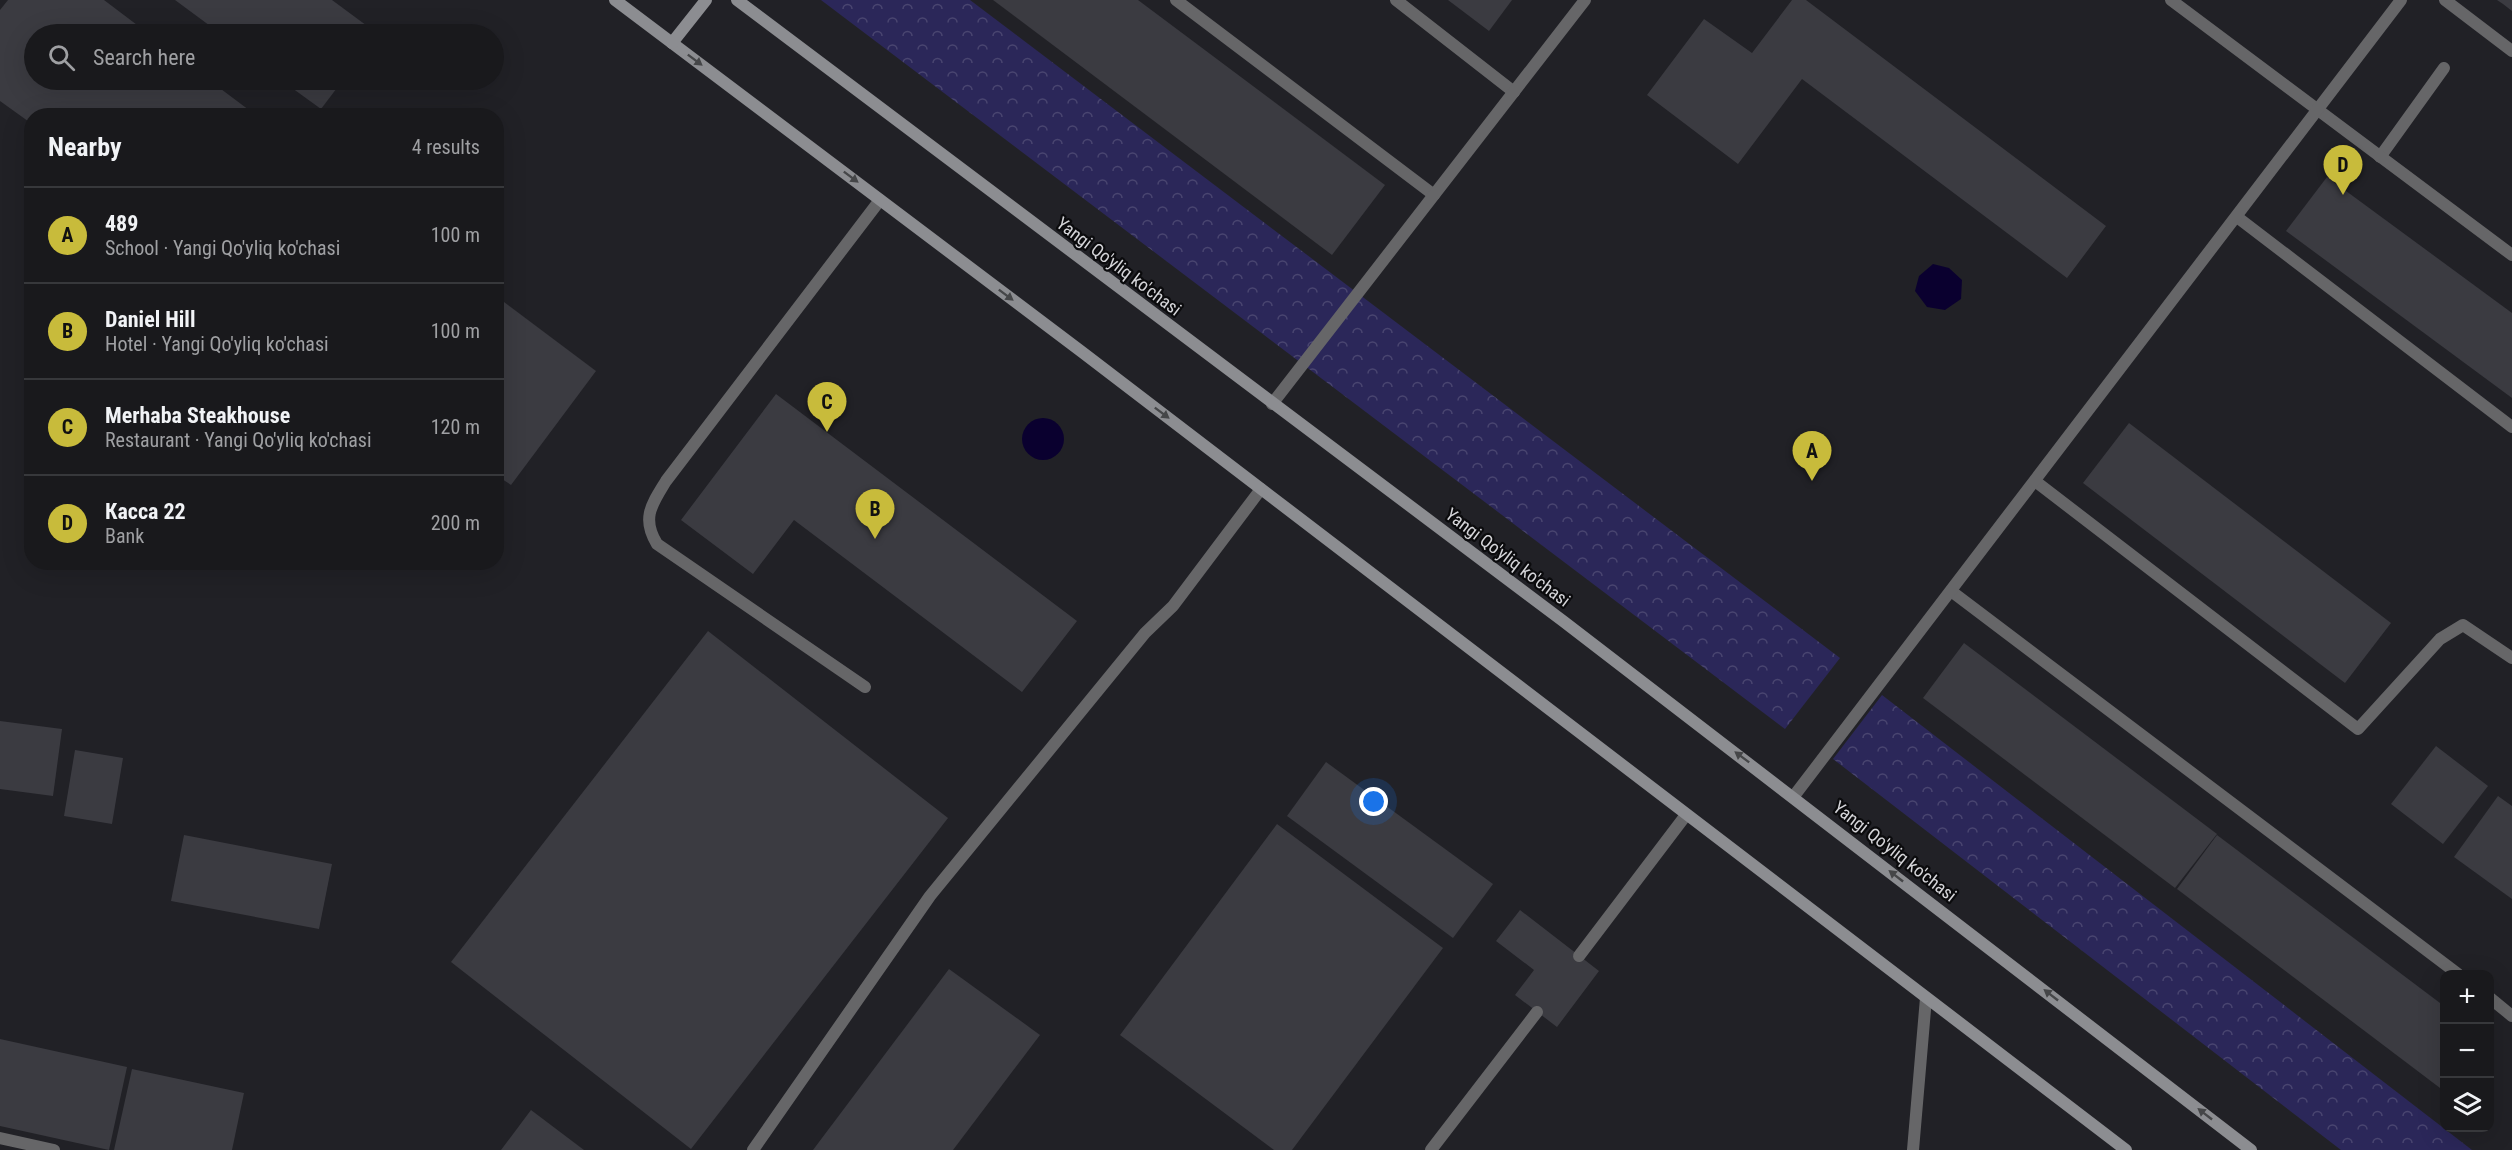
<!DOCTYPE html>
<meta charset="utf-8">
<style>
:root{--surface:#19191c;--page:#262629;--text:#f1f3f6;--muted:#9fa0a3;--line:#37383b;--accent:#c8bb3b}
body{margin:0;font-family:"Roboto Condensed",sans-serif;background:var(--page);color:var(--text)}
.controls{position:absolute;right:18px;bottom:18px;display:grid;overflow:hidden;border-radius:12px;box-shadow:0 6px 24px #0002}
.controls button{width:54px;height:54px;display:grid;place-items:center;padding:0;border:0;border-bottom:2px solid var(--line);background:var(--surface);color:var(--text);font:30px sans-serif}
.you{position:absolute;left:1374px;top:802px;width:21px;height:21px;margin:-15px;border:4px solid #fff;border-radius:50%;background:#1a73e8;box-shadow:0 0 0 9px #1a73e833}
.badge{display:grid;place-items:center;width:39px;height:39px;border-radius:50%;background:var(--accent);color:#111;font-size:20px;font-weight:700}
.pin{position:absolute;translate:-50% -50px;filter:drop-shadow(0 2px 3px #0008)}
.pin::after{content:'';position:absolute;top:32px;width:21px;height:18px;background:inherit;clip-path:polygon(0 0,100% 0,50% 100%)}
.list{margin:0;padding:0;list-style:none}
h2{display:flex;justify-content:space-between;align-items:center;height:78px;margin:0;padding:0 24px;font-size:26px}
h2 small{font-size:20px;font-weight:400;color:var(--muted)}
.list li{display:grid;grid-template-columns:39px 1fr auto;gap:18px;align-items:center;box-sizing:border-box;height:96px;padding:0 24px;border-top:2px solid var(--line)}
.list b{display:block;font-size:22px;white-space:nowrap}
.list p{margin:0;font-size:20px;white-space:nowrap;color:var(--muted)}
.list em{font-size:20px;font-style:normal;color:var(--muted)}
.icon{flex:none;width:33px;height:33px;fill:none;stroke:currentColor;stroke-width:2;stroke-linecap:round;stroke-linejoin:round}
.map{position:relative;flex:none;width:2512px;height:1150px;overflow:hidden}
.search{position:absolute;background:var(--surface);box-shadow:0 6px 24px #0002;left:24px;top:24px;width:480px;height:66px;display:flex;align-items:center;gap:15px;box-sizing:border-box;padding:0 21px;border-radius:33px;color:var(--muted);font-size:22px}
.panel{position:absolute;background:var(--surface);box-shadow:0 6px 24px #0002;left:24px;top:108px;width:480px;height:462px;border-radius:24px}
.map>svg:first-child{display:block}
.forest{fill:url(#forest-crowns)}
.water{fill:#0a002f}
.building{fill:#3b3b41}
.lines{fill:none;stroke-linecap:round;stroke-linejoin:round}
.lane{stroke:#666668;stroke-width:12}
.street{stroke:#666668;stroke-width:12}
.secondary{stroke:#8c8d91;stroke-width:12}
.oneway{fill:#454648}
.labels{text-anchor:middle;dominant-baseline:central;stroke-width:4.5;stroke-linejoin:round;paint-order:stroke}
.street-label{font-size:18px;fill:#d5d5d9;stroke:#0b0b0d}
</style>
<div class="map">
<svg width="2512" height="1150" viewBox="0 0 2512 1150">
<defs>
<pattern id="forest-crowns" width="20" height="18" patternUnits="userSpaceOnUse" patternTransform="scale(1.5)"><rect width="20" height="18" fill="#2b2759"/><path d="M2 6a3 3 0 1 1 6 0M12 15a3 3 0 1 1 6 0" fill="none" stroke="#494570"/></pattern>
</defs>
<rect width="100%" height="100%" fill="#212126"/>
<!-- forest -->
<g class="forest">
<polygon points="821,0 970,0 1840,658 1785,729"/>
<polygon points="1882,695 2472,1150 2341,1150 1833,759"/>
</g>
<!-- water -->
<g class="water">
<polygon points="1933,264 1949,268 1962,280 1961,299 1945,310 1927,307 1915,291 1919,276"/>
<circle cx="1043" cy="439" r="21"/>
</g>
<!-- building -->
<g class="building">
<polygon points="8,0 104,0 149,34 34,34 34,80 209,80 257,116 32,116 32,124 0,101 0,10"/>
<polygon points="175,0 332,0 378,34 221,34"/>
<polygon points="993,0 1138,0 1385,185 1332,255"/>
<polygon points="1448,0 1512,0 1489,31"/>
<polygon points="1792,0 1806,0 2106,226 2067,278 1802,79 1738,164 1647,95 1704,19 1752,53"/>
<polygon points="2497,0 2512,0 2512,11 2503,4"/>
<polygon points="281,80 343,80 321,109"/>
<polygon points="2327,177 2512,313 2512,398 2286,231"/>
<polygon points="496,296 596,371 511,485 496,475"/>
<polygon points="776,394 1077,621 1022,692 794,520 753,574 681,520"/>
<polygon points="2129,423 2391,623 2345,683 2083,483"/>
<polygon points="708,631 948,818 691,1149 451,962"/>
<polygon points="1964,643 2217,834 2175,888 1923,698"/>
<polygon points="0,721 62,729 53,796 0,789"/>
<polygon points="2436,746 2488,786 2443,844 2391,804"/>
<polygon points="75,750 123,758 112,824 64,816"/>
<polygon points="1326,762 1493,884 1453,938 1287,816"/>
<polygon points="2498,796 2512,806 2512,899 2454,857"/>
<polygon points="1277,824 1443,948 1292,1150 1274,1150 1120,1035"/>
<polygon points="184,835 332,864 319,929 171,901"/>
<polygon points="2217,835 2444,1006 2444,1091 2177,889"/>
<polygon points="1520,910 1599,971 1557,1027 1515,995 1534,970 1496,941"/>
<polygon points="949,969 1040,1035 953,1150 813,1150"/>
<polygon points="0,1039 127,1067 109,1150 0,1126"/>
<polygon points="132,1069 244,1093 232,1150 114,1150"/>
<polygon points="531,1110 584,1150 501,1150"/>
</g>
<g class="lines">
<!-- lane -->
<g class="lane">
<polyline points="1176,0 1434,195"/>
<polyline points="1396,0 1514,92"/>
<polyline points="2445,0 2512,51"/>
<polyline points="2380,157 2444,68"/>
<polyline points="2237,217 2512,427"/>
<polyline points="2035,481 2358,729 2440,639 2463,625 2512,658"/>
<polyline points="1951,591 2458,974"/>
<path d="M865,687L657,544C641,518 652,504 666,481L880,200"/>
<polyline points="1579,956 1686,815"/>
<polyline points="2490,998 2512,1016"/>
<polyline points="753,1150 930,896 1145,633 1173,606 1261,489"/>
<polyline points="1431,1150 1537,1012"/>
<polyline points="1913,1150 1926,998"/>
</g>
<!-- street -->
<g class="street">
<polyline points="2171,0 2512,255"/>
<polyline points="1272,404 1585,0"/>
<polyline points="1794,796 2401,0"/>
<polyline points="0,1138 54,1150"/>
</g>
<!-- secondary -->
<g class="secondary">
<polyline points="615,0 1082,352 2126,1150"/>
<polyline points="737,0 1563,621 2251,1150"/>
<polyline points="672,43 706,0"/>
</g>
</g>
<!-- one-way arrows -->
<defs><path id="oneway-solid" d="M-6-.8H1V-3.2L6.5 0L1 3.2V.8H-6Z" transform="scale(1.5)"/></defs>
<g class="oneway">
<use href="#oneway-solid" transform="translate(695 60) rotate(37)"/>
<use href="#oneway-solid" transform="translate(851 177) rotate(37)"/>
<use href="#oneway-solid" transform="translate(1006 295) rotate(37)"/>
<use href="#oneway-solid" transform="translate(1162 413) rotate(37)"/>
<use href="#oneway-solid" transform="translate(1742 757) rotate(-143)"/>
<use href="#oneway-solid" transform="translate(1896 876) rotate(-142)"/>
<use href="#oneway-solid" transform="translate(2051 995) rotate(-142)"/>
<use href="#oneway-solid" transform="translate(2205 1114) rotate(-142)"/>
</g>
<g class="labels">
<!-- street labels -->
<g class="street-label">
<text transform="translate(1119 266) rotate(37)">Yangi Qo'yliq ko'chasi</text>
<text transform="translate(1508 557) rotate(37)">Yangi Qo'yliq ko'chasi</text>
<text transform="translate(1895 851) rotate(38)">Yangi Qo'yliq ko'chasi</text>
</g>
</g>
</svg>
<div class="controls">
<button>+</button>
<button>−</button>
<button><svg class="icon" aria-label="layers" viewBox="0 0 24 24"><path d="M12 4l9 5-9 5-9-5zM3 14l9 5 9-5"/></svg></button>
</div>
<div class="you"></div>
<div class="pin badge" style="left:1812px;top:481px">A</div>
<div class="pin badge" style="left:875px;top:539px">B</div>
<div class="pin badge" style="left:827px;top:432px">C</div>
<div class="pin badge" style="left:2343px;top:195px">D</div>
<div class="search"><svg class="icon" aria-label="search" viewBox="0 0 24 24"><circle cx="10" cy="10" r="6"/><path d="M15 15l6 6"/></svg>Search here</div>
<section class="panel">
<h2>Nearby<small>4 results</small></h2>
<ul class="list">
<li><span class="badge">A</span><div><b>489</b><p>School · Yangi Qo'yliq ko'chasi</p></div><em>100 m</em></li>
<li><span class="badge">B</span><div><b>Daniel Hill</b><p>Hotel · Yangi Qo'yliq ko'chasi</p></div><em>100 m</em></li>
<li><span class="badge">C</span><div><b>Merhaba Steakhouse</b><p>Restaurant · Yangi Qo'yliq ko'chasi</p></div><em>120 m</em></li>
<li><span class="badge">D</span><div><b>Касса 22</b><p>Bank</p></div><em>200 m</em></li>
</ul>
</section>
</div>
